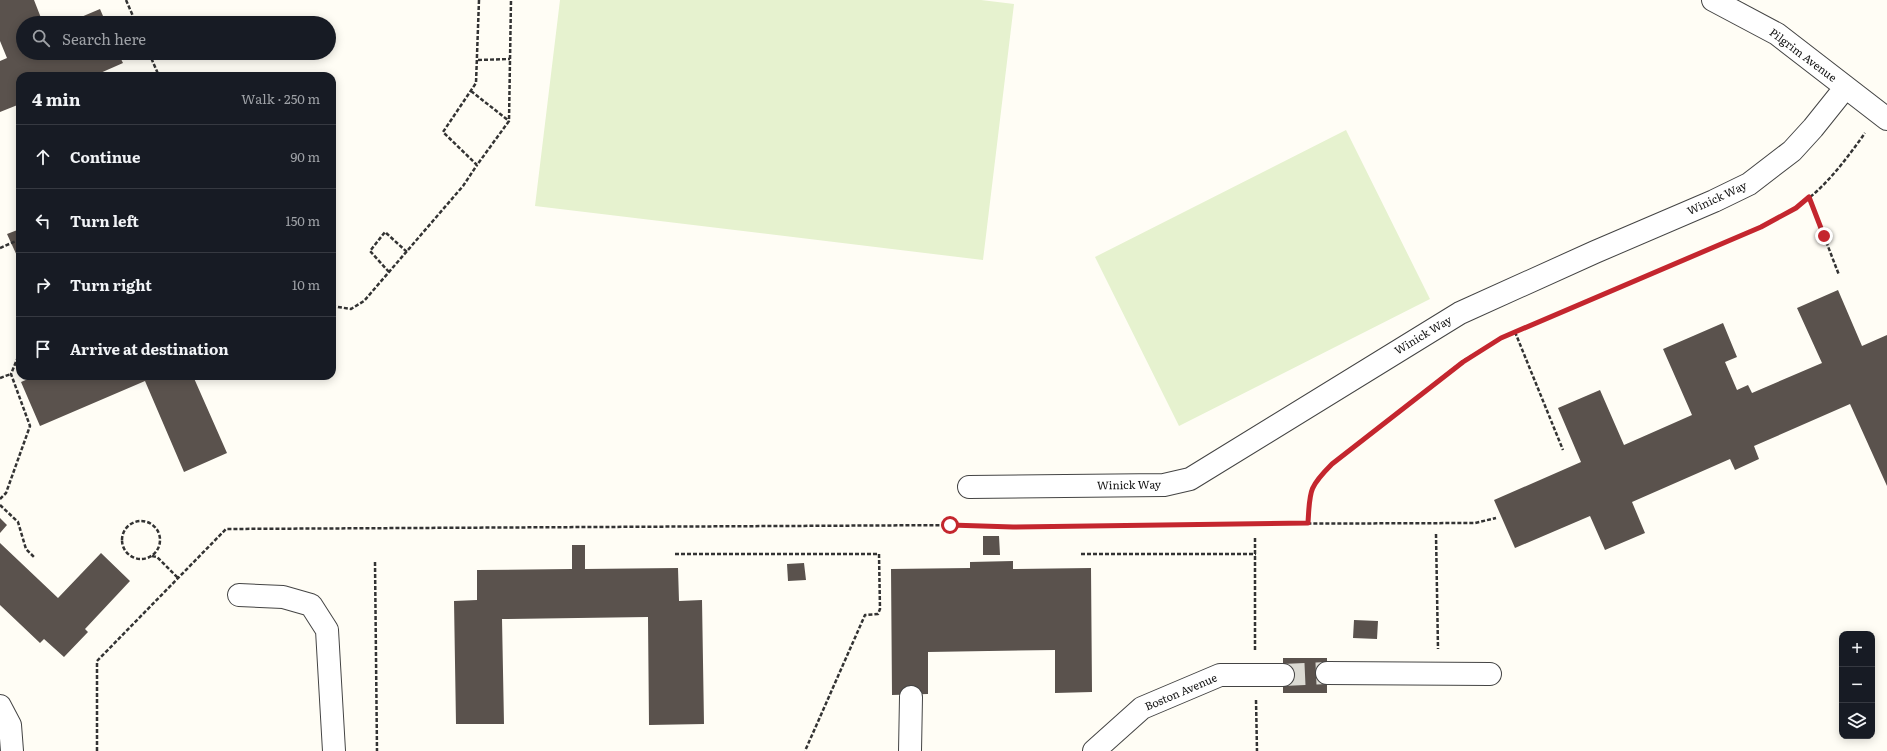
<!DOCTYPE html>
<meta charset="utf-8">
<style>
body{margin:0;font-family:Literata,serif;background:#20242c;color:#f1f3f6}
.controls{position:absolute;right:12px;bottom:12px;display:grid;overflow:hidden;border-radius:8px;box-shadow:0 2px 10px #0003}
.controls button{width:36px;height:36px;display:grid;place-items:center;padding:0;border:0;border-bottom:1px solid #363941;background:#171b24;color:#f1f3f6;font:20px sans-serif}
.stop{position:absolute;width:12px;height:12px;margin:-9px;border:3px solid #c4262e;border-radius:50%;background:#fff}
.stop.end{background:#c4262e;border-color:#fff;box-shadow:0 1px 4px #0008}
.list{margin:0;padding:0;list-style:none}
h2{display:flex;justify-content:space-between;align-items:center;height:52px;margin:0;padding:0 16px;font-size:17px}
h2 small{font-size:13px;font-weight:400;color:#9ea1a6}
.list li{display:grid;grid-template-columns:26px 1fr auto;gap:12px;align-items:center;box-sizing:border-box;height:64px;padding:0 16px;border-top:1px solid #363941}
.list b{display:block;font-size:15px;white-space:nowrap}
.list em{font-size:13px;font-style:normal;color:#9ea1a6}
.icon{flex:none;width:22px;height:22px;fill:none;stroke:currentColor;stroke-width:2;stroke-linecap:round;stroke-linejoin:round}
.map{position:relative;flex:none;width:1887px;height:751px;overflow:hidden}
.search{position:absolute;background:#171b24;box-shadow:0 2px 10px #0003;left:16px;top:16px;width:320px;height:44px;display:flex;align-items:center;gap:10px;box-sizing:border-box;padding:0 14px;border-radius:22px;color:#9ea1a6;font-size:15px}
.panel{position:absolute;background:#171b24;box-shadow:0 2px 10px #0003;left:16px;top:72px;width:320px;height:308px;border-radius:12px}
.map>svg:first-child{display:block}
.pitch{fill:#e6f2cf}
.building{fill:#5a524d}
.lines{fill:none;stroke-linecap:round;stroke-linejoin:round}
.minor-tunnel{stroke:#dbdad3;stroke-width:22;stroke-dasharray:22 11;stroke-linecap:butt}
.minor-casing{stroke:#444;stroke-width:24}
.path{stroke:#333;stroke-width:2.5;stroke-dasharray:4 2;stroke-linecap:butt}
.minor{stroke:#fff;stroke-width:22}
.route{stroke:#c4262e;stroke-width:5}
.labels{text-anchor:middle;stroke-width:4;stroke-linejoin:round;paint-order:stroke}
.street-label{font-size:11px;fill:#111;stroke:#fff}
</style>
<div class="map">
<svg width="1887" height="751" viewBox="0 0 1887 751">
<rect width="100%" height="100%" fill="#fffdf5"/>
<path class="pitch" d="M560 0H981L1014 4 983 260 535 206Z
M1346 130 1430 299 1179 426 1095 257Z"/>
<path class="building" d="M0 0H34L43 23H23V53H118L123 63 98 74V76H20V104L0 112V61L7 58 0 41Z
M100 9 106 23H67Z
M20 229V257L18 258 7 234Z
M1838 290 1862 346 1887 335V486L1850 404 1754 446 1759 459 1735 470 1730 459 1632 502 1645 533 1605 550 1590 516 1515 548 1494 500 1581 462 1558 408 1600 390 1624 445 1692 415 1663 349 1723 323 1737 357 1725 362 1737 390 1748 385 1752 393 1822 363 1797 308Z
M35 376H193L227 453 184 472 145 381 40 426 21 382Z
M0 518 7 525 0 533Z
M983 536H999L1000 555H983Z
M0 543 58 598 101 553 130 581 85 629 88 632 64 657 44 639 40 643 0 605Z
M572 545H585V569L678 568 679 601 702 600 704 724 649 725 648 617 502 619 504 724H456L454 601 477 600V570L572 569Z
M1013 561V569L1091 568 1092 692 1055 693V650L928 652V694L892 695 891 569 970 568V562Z
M804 563 806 580 788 581 787 564Z
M1354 620 1378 621 1377 639 1353 638Z
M1283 658H1327V693H1283Z"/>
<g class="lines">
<path class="minor-tunnel" d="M1283 675 1327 673"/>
<defs>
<path id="minor" d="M1713 0 1777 34 1887 119
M969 487 1164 485 1190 479 1460 313 1595 252 1714 201 1749 184 1792 151 1813 128 1845 88
M239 595 283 597 311 605 327 630 334 751
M1327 673 1490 674
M0 706 10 725 12 751
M910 751 911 697
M1094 751 1142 708 1220 675H1283"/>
</defs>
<use href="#minor" class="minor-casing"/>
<path class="path" d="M126 0 136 23
M479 0 476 83 443 132 477 165 509 121 511 0
M149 53 159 76
M478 60 510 59
M471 91 509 121
M1809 197 1839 275
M0 248 16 241
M389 272 370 251 385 232 407 252
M332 306 351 309 364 301 463 186 477 165
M1515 332 1563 450
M0 378 11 374
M0 499 6 493 30 426 11 374 20 352
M0 505 18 522 26 549 34 557
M122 540a19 19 0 1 1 38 0a19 19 0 1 1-38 0Z
M1308 523C1310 491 1308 488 1332 464L1463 361 1501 338 1761 227C1772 221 1785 215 1796 208 1825 188 1845 161 1865 133
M1436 534 1438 649
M675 554H879L880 609 878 614 865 615 805 751
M1081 554H1256
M152 556 157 557 178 578
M375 562 377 751
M1255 650V538
M1256 700 1257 751
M97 751V661L226 529 966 525 1013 527 1205 524 1475 523 1496 518"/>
<use href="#minor" class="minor"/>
</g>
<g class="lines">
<path class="route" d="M950 525 1013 527 1308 523C1310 491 1308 488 1332 464L1463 362 1501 338 1761 227 1796 208 1809 197 1824 236"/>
</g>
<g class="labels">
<g class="street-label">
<text transform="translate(1803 55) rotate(37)" y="4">Pilgrim Avenue</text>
<text transform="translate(1717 198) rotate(-25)" y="4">Winick Way</text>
<text transform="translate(1423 335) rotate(-31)" y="4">Winick Way</text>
<text transform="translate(1129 485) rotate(-1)" y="4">Winick Way</text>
<text transform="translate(1181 692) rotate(-23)" y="4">Boston Avenue</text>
</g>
</g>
</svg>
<div class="controls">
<button>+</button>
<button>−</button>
<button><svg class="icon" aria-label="layers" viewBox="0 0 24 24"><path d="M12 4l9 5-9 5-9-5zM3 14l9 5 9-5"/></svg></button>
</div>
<div class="stop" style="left:950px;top:525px"></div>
<div class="stop end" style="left:1824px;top:236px"></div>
<div class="search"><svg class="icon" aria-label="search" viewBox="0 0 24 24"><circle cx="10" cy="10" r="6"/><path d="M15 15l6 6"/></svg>Search here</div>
<section class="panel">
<h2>4 min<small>Walk · 250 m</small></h2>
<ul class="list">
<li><svg class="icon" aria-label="ahead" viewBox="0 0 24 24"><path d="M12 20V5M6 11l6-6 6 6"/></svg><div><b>Continue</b></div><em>90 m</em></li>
<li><svg class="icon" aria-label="left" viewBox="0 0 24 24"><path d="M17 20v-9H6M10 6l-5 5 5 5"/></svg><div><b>Turn left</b></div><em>150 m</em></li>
<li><svg class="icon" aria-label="right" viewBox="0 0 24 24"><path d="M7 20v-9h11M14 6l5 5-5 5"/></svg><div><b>Turn right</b></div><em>10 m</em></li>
<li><svg class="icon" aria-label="arrive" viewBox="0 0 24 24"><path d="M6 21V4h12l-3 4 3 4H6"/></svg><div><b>Arrive at destination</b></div></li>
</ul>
</section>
</div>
